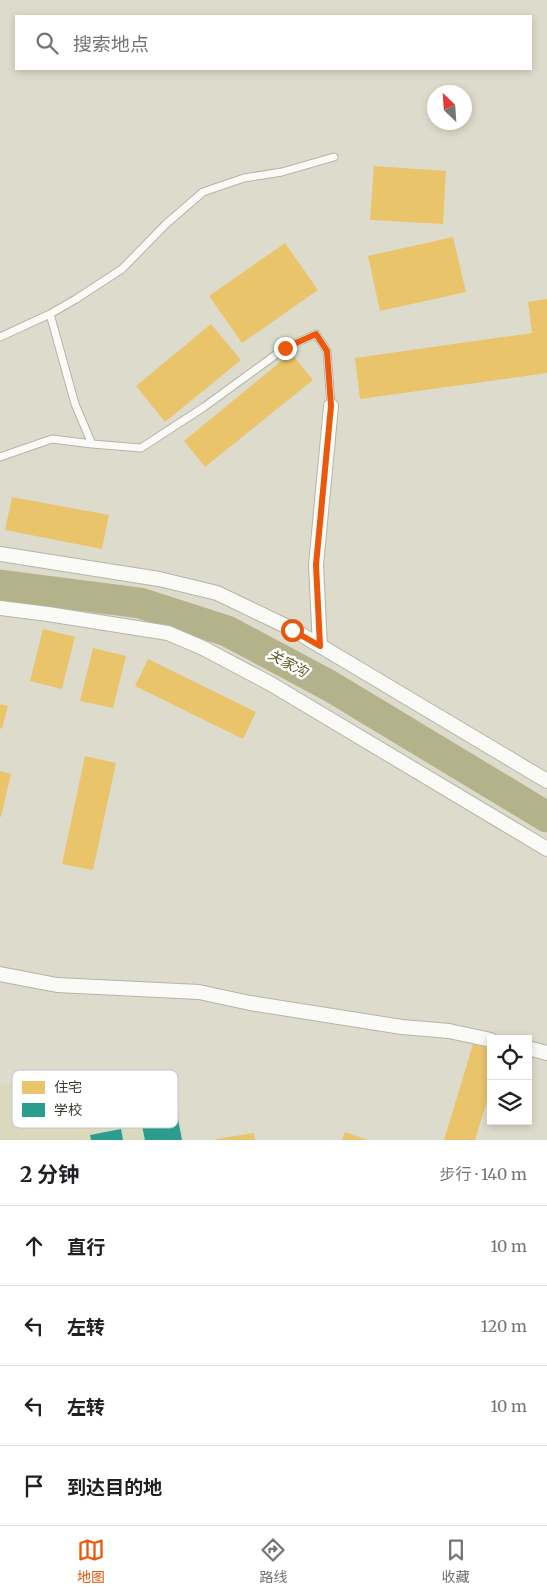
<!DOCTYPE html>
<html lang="zh">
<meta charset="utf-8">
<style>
body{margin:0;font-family:Merriweather,"Noto Sans SC",serif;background:#f6f6f6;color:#202124}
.controls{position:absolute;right:15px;bottom:15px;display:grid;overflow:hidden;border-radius:0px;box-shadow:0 2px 8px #0003}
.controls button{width:45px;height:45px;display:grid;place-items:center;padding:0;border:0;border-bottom:1px solid #e0e0e0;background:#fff;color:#202124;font:25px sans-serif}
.compass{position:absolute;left:427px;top:85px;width:45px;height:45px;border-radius:50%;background:#fff;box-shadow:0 2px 8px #0003;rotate:335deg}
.stop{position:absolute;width:15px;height:15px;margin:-11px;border:4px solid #ea580c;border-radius:50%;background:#fff}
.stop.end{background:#ea580c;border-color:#fff;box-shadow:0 1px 5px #0008}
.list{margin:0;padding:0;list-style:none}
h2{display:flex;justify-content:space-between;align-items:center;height:65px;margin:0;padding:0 20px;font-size:21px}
h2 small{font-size:16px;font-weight:400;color:#757577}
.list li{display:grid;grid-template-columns:32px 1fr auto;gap:15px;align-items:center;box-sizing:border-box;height:80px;padding:0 20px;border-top:1px solid #e0e0e0}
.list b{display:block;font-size:19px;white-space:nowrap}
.list em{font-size:16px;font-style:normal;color:#757577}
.icon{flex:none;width:28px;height:28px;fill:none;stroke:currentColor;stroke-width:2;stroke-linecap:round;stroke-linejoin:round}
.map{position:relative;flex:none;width:547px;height:1140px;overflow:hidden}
.search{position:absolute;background:#fff;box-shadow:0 2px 8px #0003;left:15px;right:15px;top:15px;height:55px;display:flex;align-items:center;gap:12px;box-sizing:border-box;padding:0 18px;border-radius:0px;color:#757577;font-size:19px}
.sheet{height:385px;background:#fff}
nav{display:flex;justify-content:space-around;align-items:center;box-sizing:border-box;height:70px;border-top:1px solid #e0e0e0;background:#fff;font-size:14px;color:#757577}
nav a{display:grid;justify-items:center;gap:2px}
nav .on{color:#ea580c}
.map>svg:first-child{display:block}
.built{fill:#dad9bd}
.homes{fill:#e9c46a}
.schools{fill:#2a9d8f}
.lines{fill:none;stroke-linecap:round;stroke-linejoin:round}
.river{stroke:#b4b28b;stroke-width:31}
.lane-casing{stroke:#b5b4a7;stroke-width:9}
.street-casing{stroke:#b5b4a7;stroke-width:16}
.lane{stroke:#fafaf7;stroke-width:7}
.street{stroke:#fafaf7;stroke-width:14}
.route{stroke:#ea580c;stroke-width:6}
.labels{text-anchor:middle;stroke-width:5;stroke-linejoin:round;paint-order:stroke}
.water-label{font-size:14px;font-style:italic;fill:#5a561d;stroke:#fff}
.key{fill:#fff;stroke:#c4c4c1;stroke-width:1}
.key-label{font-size:14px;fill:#3c3b2f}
</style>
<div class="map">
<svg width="547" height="1140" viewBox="0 0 547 1140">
<rect width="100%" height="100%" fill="#dddccc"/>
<path class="built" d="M0 1084 75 1088 78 1117 176 1098 184 1140H0Z"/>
<path class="homes" d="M374 166 446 171 443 224 370 220Z
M453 237 466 292 380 311 368 256Z
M285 243 318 290 242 343 209 296Z
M547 299V373L360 399 355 358 532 333 528 302Z
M211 324 241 360 165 422 136 386Z
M291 353 313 380 205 467 184 441Z
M12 497 109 515 102 549 5 530Z
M43 629 75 637 62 689 30 681Z
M93 648 126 656 113 708 80 701Z
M148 659 256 712 243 739 135 686Z
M0 704 8 706 2 729 0 728Z
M85 756 116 763 93 870 62 864Z
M0 771 11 774 1 817H0Z
M473 1044 491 1049V1087L475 1140H444Z
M345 1132 368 1140H342Z
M254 1133 255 1140H216V1139Z"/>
<path class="schools" d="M177 1114 182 1140H145L141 1121Z
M121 1129 123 1140H91L90 1135Z"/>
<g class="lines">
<path class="river" d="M0 585 140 603 227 631 330 686 547 817"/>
<defs>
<path id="lane" d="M50 314 75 404 92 444 141 448 204 407 285 348 316 334 327 351 331 406
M0 337 50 314 76 299 122 269 166 224 203 192 244 178 282 172 334 157
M0 457 52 439 92 444"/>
<path id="street" d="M0 554 159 579 217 593 292 629 547 781
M0 608 48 614 168 633 203 648 271 684 547 849
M320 646 316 565 331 406
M0 974 57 985 199 992 250 1003 402 1027 449 1031 491 1040
M528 1048 547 1053"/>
</defs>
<use href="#lane" class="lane-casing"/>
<use href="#street" class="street-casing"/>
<use href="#lane" class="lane"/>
<use href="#street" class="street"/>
</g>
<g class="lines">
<path class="route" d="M285 348 316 334 327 351 331 406 316 565 320 646 292 630"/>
</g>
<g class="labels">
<g class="water-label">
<text transform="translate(288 663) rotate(28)" y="5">关家沟</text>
</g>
</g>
<rect x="12" y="1070" width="166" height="58" rx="8" class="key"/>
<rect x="22" y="1081" width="23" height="13" fill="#e9c46a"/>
<rect x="22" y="1103" width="23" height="14" fill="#2a9d8f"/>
<g class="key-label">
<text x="54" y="1092">住宅</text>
<text x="54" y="1115">学校</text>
</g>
</svg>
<div class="controls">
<button><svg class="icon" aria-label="locate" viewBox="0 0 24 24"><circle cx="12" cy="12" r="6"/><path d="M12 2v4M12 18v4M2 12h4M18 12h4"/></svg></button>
<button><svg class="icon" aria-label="layers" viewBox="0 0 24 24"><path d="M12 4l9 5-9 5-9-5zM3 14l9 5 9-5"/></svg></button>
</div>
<svg class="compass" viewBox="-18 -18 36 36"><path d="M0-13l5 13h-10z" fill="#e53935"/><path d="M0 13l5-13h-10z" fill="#757577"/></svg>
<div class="stop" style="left:292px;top:630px"></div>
<div class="stop end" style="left:285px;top:348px"></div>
<div class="search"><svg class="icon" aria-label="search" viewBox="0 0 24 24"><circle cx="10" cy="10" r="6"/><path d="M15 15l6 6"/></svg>搜索地点</div>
</div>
<section class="sheet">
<h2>2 分钟<small>步行 · 140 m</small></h2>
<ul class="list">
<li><svg class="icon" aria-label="ahead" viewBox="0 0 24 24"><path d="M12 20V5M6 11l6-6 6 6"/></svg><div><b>直行</b></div><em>10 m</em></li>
<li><svg class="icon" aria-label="left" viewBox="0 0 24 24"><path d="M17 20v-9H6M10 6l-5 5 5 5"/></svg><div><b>左转</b></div><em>120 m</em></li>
<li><svg class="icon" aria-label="left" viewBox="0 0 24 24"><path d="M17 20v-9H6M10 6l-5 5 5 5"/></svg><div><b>左转</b></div><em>10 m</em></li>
<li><svg class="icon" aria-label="arrive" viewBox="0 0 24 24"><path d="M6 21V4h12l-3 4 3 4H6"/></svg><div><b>到达目的地</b></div></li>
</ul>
</section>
<nav>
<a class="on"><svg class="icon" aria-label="map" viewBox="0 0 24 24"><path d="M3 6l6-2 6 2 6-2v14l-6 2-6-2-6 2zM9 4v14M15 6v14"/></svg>地图</a>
<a><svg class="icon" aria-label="directions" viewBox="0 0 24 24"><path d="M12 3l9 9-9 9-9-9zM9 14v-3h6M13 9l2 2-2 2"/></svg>路线</a>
<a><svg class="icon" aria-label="saved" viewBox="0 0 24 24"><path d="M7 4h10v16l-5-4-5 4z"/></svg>收藏</a>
</nav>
